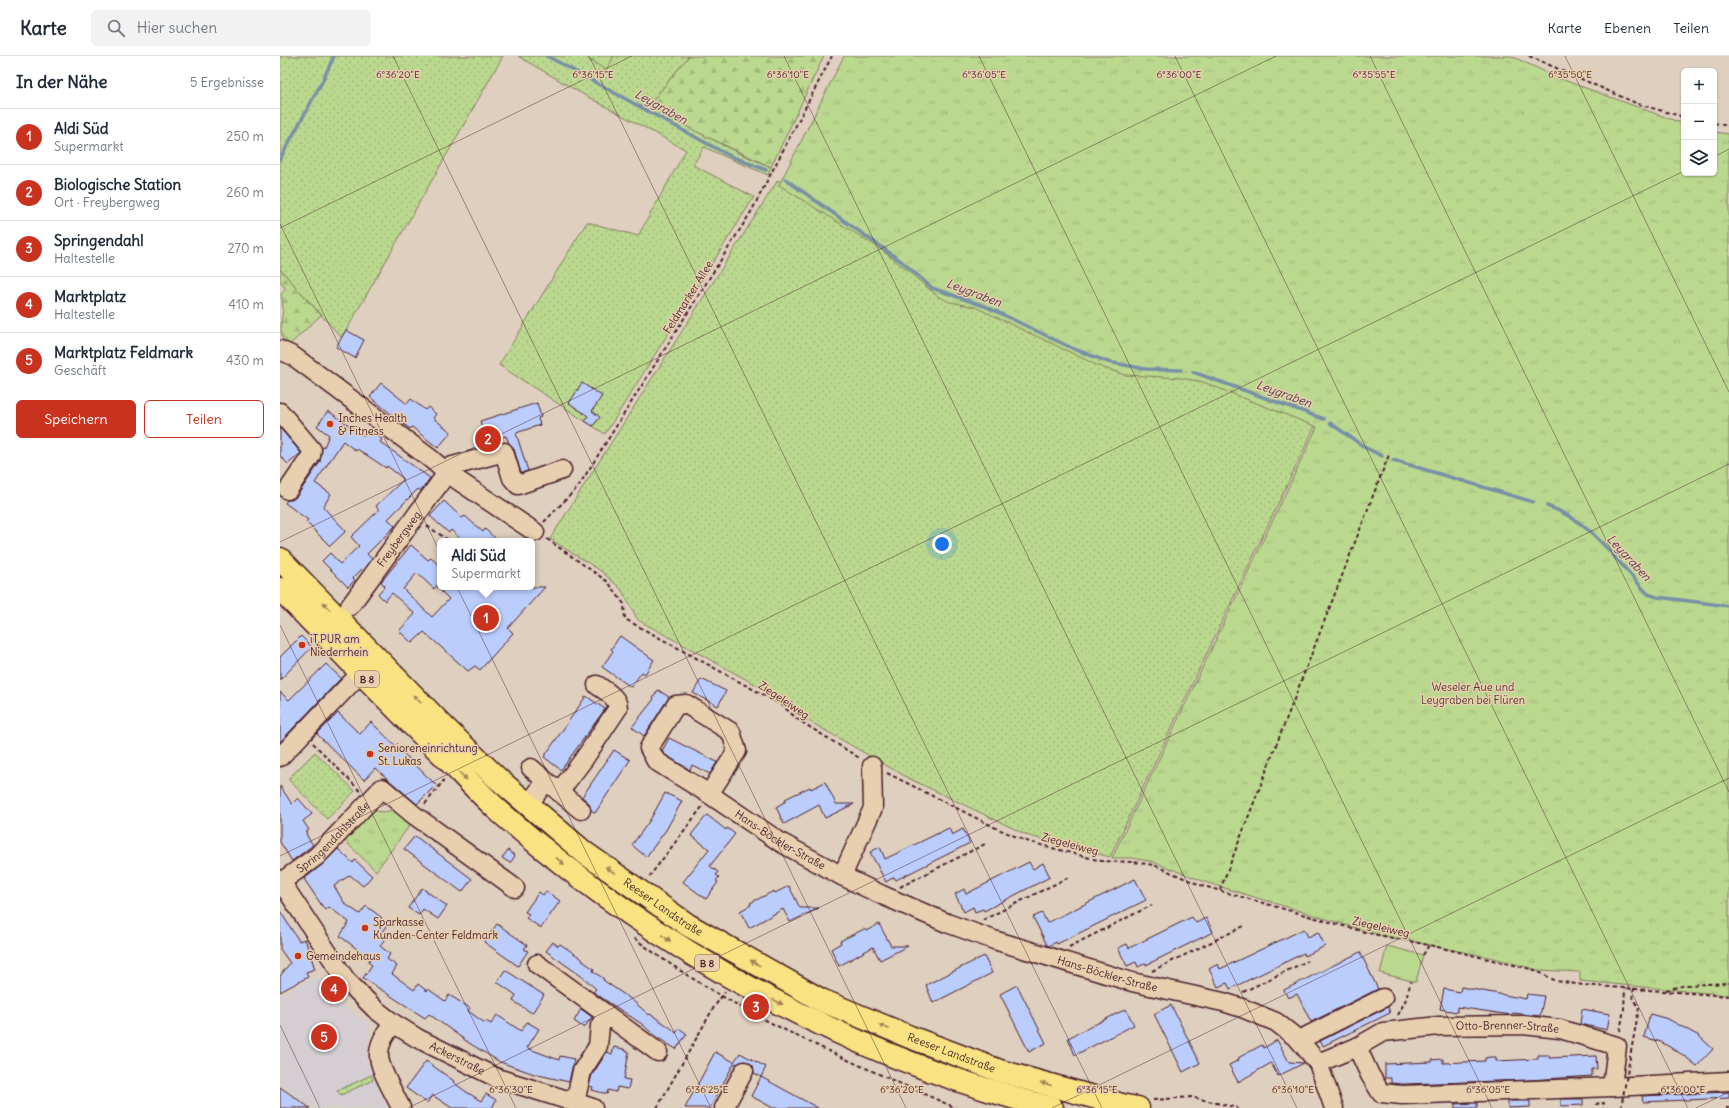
<!DOCTYPE html>
<html lang="de">
<meta charset="utf-8">
<style>
body{margin:0;font-family:Delius,sans-serif;background:#f2f2f3;color:#1f2937}
.controls{position:absolute;right:12px;top:12px;display:grid;overflow:hidden;border-radius:6px;box-shadow:0 1px 3px #0004}
.controls button{width:36px;height:36px;display:grid;place-items:center;padding:0;border:0;border-bottom:1px solid #e0e1e3;background:#fff;color:#1f2937;font:20px sans-serif}
.you{position:absolute;left:662px;top:488px;width:14px;height:14px;margin:-10px;border:3px solid #fff;border-radius:50%;background:#1a73e8;box-shadow:0 0 0 6px #1a73e833}
.badge{display:grid;place-items:center;width:26px;height:26px;border-radius:50%;background:#c8321e;color:#fff;font-size:13px;font-weight:700}
.pin{position:absolute;translate:-50% -50%;border:2px solid #fff;box-shadow:0 1px 4px #0006}
.popup{position:absolute;left:157px;top:482px;width:98px;height:52px;box-sizing:border-box;display:grid;place-content:center;border-radius:6px;background:#fff;filter:drop-shadow(0 1px 3px #0005);font-size:13px;white-space:nowrap;color:#747a83}
.popup b{font-size:15px;color:#1f2937}
.popup::after{content:'';position:absolute;left:50%;top:100%;margin-left:-8px;border:8px solid transparent;border-top-color:#fff}
.list{margin:0;padding:0;list-style:none}
h2{display:flex;justify-content:space-between;align-items:center;height:52px;margin:0;padding:0 16px;font-size:17px}
h2 small{font-size:13px;font-weight:400;color:#747a83}
.list li{display:grid;grid-template-columns:26px 1fr auto;gap:12px;align-items:center;box-sizing:border-box;height:56px;padding:0 16px;border-top:1px solid #e0e1e3}
.list b{display:block;font-size:15px;white-space:nowrap}
.list p{margin:0;font-size:13px;white-space:nowrap;color:#747a83}
.list em{font-size:13px;font-style:normal;color:#747a83}
.actions{display:flex;gap:8px;padding:12px 16px}
.actions a{flex:1;padding:9px 0;border:1px solid #c8321e;border-radius:6px;text-align:center;font-size:14px;color:#c8321e}
.actions .main{background:#c8321e;color:#fff}
.icon{flex:none;width:22px;height:22px;fill:none;stroke:currentColor;stroke-width:2;stroke-linecap:round;stroke-linejoin:round}
.map{position:relative;flex:none;width:1449px;height:1052px;overflow:hidden}
header{display:flex;align-items:center;gap:24px;box-sizing:border-box;height:56px;padding:0 20px;background:#fff;border-bottom:1px solid #e0e1e3}
header strong{font-size:19px}
nav{display:flex;gap:22px;margin-inline-start:auto;font-size:14px}
.search{width:280px;height:36px;background:#f2f2f3;display:flex;align-items:center;gap:10px;box-sizing:border-box;padding:0 14px;border-radius:6px;color:#747a83;font-size:15px}
main{display:flex}
aside{flex:1;background:#fff}
.map>svg:first-child{display:block}
.built{fill:#d4ced2}
.grass{fill:url(#grass-dots);stroke:#827c5d}
.forest{fill:url(#forest-firs);stroke:#827c5d}
.park{fill:url(#park-tufts);stroke:#827c5d}
.pitch{fill:#bbd88f;stroke:#827c5d}
.lines{fill:none;stroke-linecap:round;stroke-linejoin:round}
.stream{stroke:#7890a6;stroke-width:3.5}
.building{fill:#bbcdfd;stroke:#4a1f2b}
.minor-casing{stroke:#4a1f2b;stroke-width:21}
.major-casing{stroke:#4a1f2b;stroke-width:25}
.path{stroke:#4a1f2b;stroke-width:2;stroke-dasharray:4 3;stroke-linecap:butt}
.minor{stroke:#e7cfaf;stroke-width:18}
.major{stroke:#f8e281;stroke-width:22}
.path-bridge{stroke:#4a1f2b;stroke-width:2;stroke-dasharray:4 3;stroke-linecap:butt}
.oneway{fill:#a18056}
.ticks{fill:none;stroke:#4a1f2b;stroke-width:1;stroke-opacity:0.45}
.poi-dot{fill:#c8321e;stroke:#e7cfaf;stroke-width:1.5}
.labels{text-anchor:middle;stroke-width:3;stroke-linejoin:round;paint-order:stroke}
.shield{fill:#e7cfaf;stroke:#795453;stroke-width:1}
.shield-label{font-size:10px;font-weight:bold;fill:#4a1f2b}
.street-label{font-size:11px;fill:#4a1f2b;stroke:#e7cfaf}
.poi-label{font-size:11px;fill:#4a1f2b;stroke:#e7cfaf;text-anchor:start}
.park-label{font-size:11px;fill:#5b3b3a;stroke:#e7cfaf}
.water-label{font-size:12px;font-style:italic;fill:#553b4a;stroke:#e7cfaf}
.ticks-label{font-size:10px;text-anchor:middle;fill:#4a1f2b;stroke:#e7cfaf;stroke-width:3;stroke-linejoin:round;paint-order:stroke}
</style>
<header>
<strong>Karte</strong>
<div class="search"><svg class="icon" aria-label="search" viewBox="0 0 24 24"><circle cx="10" cy="10" r="6"/><path d="M15 15l6 6"/></svg>Hier suchen</div>
<nav><a>Karte</a><a>Ebenen</a><a>Teilen</a></nav>
</header>
<main>
<aside>
<h2>In der Nähe<small>5 Ergebnisse</small></h2>
<ul class="list">
<li><span class="badge">1</span><div><b>Aldi Süd</b><p>Supermarkt</p></div><em>250 m</em></li>
<li><span class="badge">2</span><div><b>Biologische Station</b><p>Ort · Freybergweg</p></div><em>260 m</em></li>
<li><span class="badge">3</span><div><b>Springendahl</b><p>Haltestelle</p></div><em>270 m</em></li>
<li><span class="badge">4</span><div><b>Marktplatz</b><p>Haltestelle</p></div><em>410 m</em></li>
<li><span class="badge">5</span><div><b>Marktplatz Feldmark</b><p>Geschäft</p></div><em>430 m</em></li>
</ul>
<div class="actions"><a class="main">Speichern</a><a>Teilen</a></div>
</aside>
<div class="map">
<svg width="1449" height="1052" viewBox="0 0 1449 1052">
<defs>
<pattern id="grass-dots" width="8" height="8" patternUnits="userSpaceOnUse"><rect width="8" height="8" fill="#bbd88f"/><path d="M2 2h.1M6 6h.1" fill="none" stroke="#a2b97c" stroke-width="1.8" stroke-linecap="round"/></pattern>
<pattern id="forest-firs" width="22" height="20" patternUnits="userSpaceOnUse"><rect width="22" height="20" fill="#bbd88f"/><path d="M5 1l3.5 6h-7zM16 11l3.5 6h-7z" fill="#a2b97c"/></pattern>
<pattern id="park-tufts" width="24" height="20" patternUnits="userSpaceOnUse"><rect width="24" height="20" fill="#bbd88f"/><path d="M3 7l-1-3M5 7V3M7 7l1-3M15 17l-1-3M17 17v-4M19 17l1-3" fill="none" stroke="#a2b97c"/></pattern>
</defs>
<rect width="100%" height="100%" fill="#decfbf"/>
<filter id="ink" filterUnits="userSpaceOnUse"><feTurbulence type="fractalNoise" baseFrequency=".025" numOctaves="2"/><feDisplacementMap in="SourceGraphic" scale="8" xChannelSelector="R" yChannelSelector="G"/><feConvolveMatrix kernelMatrix="1 2 1 2 8 2 1 2 1" color-interpolation-filters="sRGB"/></filter>
<g filter="url(#ink)">
<path class="built" d="M36 919 54 942 90 968 87 1005 107 1052H33L0 1028V940Z"/>
<path class="grass" d="M0 0H223L63 280 61 281 0 213Z
M238 0H409L369 49 452 94 491 111 488 119 448 102 424 91 413 109 474 141 325 378 219 309 307 166 358 180 406 94 297 35Z
M498 124C551 157 603 191 649 233L912 320 1036 368 830 801 749 780 628 722 515 657 509 647 358 564 341 533 321 515 270 483Z
M35 696 75 735 47 763 8 723Z
M91 1019 93 1024 61 1039 57 1035Z"/>
<path class="forest" d="M310 0H334L326 14 308 3Z
M409 0H544L491 111 413 74 369 49Z
M0 213 41 259 6 292C0 277 0 270 3 254 3 249 2 243 1 238L6 233 0 226Z"/>
<path class="park" d="M564 0H1231L1281 23 1404 68V117H1434V76L1449 78V939L1300 925V916L1257 914 1214 902 1099 879 928 827 873 806 853 802H832L1037 371 923 326 902 322 845 319 821 311 695 251 670 246 659 241 605 196 499 129Z
M115 750 133 765 96 815 65 785 94 754C103 757 109 757 115 750Z"/>
<path class="pitch" d="M1107 890 1143 899 1136 926 1100 917Z"/>
<g class="lines">
<path class="stream" d="M267 0 450 100 486 114
M0 103 42 26 54 0
M505 123 621 205 652 232 707 251 794 293 828 306 866 313 901 314
M913 316 1044 363
M1050 367 1086 392 1102 400
M1113 404 1253 446
M1267 450C1312 465 1336 505 1368 538L1377 541 1449 550"/>
</g>
<path class="building" d="M66 274 84 284 75 302 56 291Z
M101 327 127 348 131 343 145 354 148 351 156 358 153 362 171 376 158 392 132 371 130 373 90 341Z
M302 327 322 340 312 355 320 361 313 370 305 365 308 360 289 347Z
M257 347 261 361 258 362 260 369 236 377 248 415 241 417 234 393 229 387 226 380 206 386 200 365Z
M48 355 85 380 88 377 92 380 94 377 102 383 100 386 150 422 141 435 138 433 108 463 115 470 87 498 92 503 73 522 75 524 68 531 42 505 50 497 60 508 79 490 71 481 99 454 96 450 124 423 107 410 106 412 88 400 77 393 76 395 63 385 35 427 51 438 43 451 66 475 50 490 26 466 28 464 5 447 7 444H12L17 440 40 406 42 392 44 391 49 379 37 370Z
M0 372 21 397 8 408 0 400Z
M164 445 182 462 185 460 203 476 205 473 218 485H183L171 474 169 477 150 460Z
M131 489 148 504 151 502 160 510V525L154 533 137 517 123 533 152 561 169 543 157 531H265L228 572 233 577 200 614 195 610 188 615 144 576 132 587 119 575 135 558 112 537 105 545 98 538 105 530 101 526Z
M21 580 32 591 0 624V601Z
M340 580 374 604 365 618 362 616 351 631 322 611 333 595 331 593Z
M46 608 61 622 0 686V636L9 644Z
M421 623 446 635 438 650 413 637Z
M378 634 389 641 364 680 352 671 374 643 373 642Z
M306 640 325 653 281 714 264 701Z
M58 657 80 678 91 666 156 729 137 748 95 712 84 724 37 678Z
M389 682 437 706 430 718 412 709 410 714 384 698 382 695Z
M334 694 350 704 315 757 311 754 308 746 302 741Z
M545 726 556 748H574L545 762 539 749 504 768 496 751 506 745 505 743 530 731 531 733Z
M0 730 12 748 18 742 32 758 23 765 29 774 26 776 27 780 33 789 12 805 0 786Z
M385 737 402 745 386 774 366 801 352 789 370 764Z
M427 759 446 774 447 772 455 778 430 810 438 816 436 819 439 821 436 825 438 826 426 843 403 826 429 793 411 779Z
M669 772 672 779 683 773 690 787 616 824 614 821 606 826 590 796 600 791 605 803Z
M135 780 192 823 182 836 124 793Z
M58 793 73 807 75 804 92 820 83 830 70 819 54 830 65 848 80 858 86 850 101 861 102 865 107 869 101 877 106 881 100 890 110 898 107 903 117 910 112 918 134 934 138 928 147 935 148 933 165 945 169 939 190 952 188 955 205 967 206 965 211 968 217 959 241 975 247 966 259 973 247 992 279 1004 280 1000 294 1003 289 1026 254 1018 220 1006 189 987 149 958 145 962 83 922 92 909 88 906 90 903 60 880 69 866 49 851 45 854 24 823 43 808Z
M228 794 235 800 230 807 222 802Z
M749 806 753 813 763 807 770 821 704 855 703 853 695 856 693 851 684 856 675 838 684 833 686 838Z
M855 823 866 844 777 888 776 886 769 890 767 889 753 861 762 857 767 867Z
M509 830 520 852H539L510 866 503 853 469 872 460 855 471 849 470 847 494 835 495 837Z
M142 832 167 850 158 863 143 853 139 859 128 852Z
M266 835 280 845 261 872 246 862 249 858 245 856 259 836 263 839Z
M0 855 19 885 25 883 35 913 26 916 28 921 0 936V920L10 907 0 893Z
M912 861 916 867 926 862 933 876 866 909V907L858 911 856 906 847 910 838 892 847 888 849 892Z
M217 868 247 889 244 893 248 895 238 910 204 886Z
M599 868 611 890H628L600 904 593 891 559 910 551 893 561 887 560 885 584 873 586 875Z
M1024 873 1028 881 1038 876 1045 890 1025 900 1024 897 950 933 947 927 938 931 929 913 938 908 940 913Z
M273 886 278 890 280 888 301 902 304 906 314 913 313 915 324 923 323 924 352 944 369 959 370 958 391 972 396 977 399 972 407 978 396 993 375 980 362 968 313 936 316 933 304 922 266 895Z
M1080 896 1098 933 1031 966 1017 938 1008 942 1004 934Z
M704 900 712 917 653 947 646 929Z
M225 914 264 939 252 957 233 945 236 939 217 926Z
M737 929 766 987 749 996 720 938Z
M1181 931 1246 943 1247 938 1264 940 1260 960 1233 957 1231 959 1177 951V956L1160 953 1164 933 1180 936Z
M891 949 920 1007 903 1016 874 958Z
M1108 951 1110 957 1043 990 1040 985Z
M301 953 312 961 304 972 294 965Z
M846 953 854 969 795 999 788 982Z
M1302 953 1330 958 1327 974 1300 968Z
M1370 958 1388 963 1419 980 1433 993 1417 1010 1403 999 1381 986 1364 981Z
M997 984 1009 1006 1024 1007 998 1020 991 1007 958 1026 949 1009 959 1004 958 1002 982 989 984 992Z
M334 991 344 993V994L349 996 344 1023 350 1024 348 1033 337 1031 336 1036 328 1034 327 1038 312 1034 313 1031 309 1030 312 1019 327 996 332 998Z
M435 996 454 1006 460 997 486 1011 481 1021 538 1052H493L471 1040 481 1021 474 1017 473 1009 464 1005 457 1008 454 1007 430 1052H405Z
M1258 999H1269V1002L1316 1000 1317 1013H1312V1020L1249 1024 1122 1028 1111 1027V1022H1105V1008L1152 1006V1004L1163 1003V1007L1205 1005V1002L1210 1001H1216V1005L1258 1003Z
M146 1005 174 1025 173 1026 185 1035 201 1045 206 1038 216 1044 212 1052H172L152 1039 147 1047 126 1032Z
M0 1031 30 1052H0Z
M1449 1036V1042L1363 1046 1362 1040Z
M1281 1043H1303V1049L1281 1050Z
M1228 1045H1250V1051L1228 1052Z
M1197 1047V1052H1175V1048Z"/>
<g class="lines">
<defs>
<g id="minor">
<path d="M0 294 13 300 32 314 151 403 167 417 255 476"/>
<path d="M0 356 32 394 31 400 8 434"/>
<path d="M162 413 224 396 232 422 238 429 282 414"/>
<path id="s1" d="M70 550 167 417"/>
<path d="M0 701 73 625"/>
<path d="M270 728 301 754"/>
<path d="M279 736 304 703 338 652C338 641 325 635 317 629"/>
<path id="s2" d="M429 738 457 695 451 676 406 648 396 649 369 692 376 705 429 738 500 786 562 820 602 839 667 867 714 884 852 926 943 946 962 952 996 966 1019 984 1038 1007 1054 1052"/>
<path d="M248 749 266 725 251 712"/>
<path d="M562 820 593 752 592 710"/>
<path id="s3" d="M0 824 66 924 95 953 113 967 137 982 217 1022 313 1052"/>
<path id="s4" d="M1 826 37 800 102 732 134 759 235 832"/>
<path d="M257 908 378 996"/>
<path d="M113 967C107 976 99 986 99 998 98 1012 115 1038 121 1052"/>
<path d="M1019 984 1103 942"/>
<path d="M1077 991 1090 1019 1101 1037 1122 1039 1332 1031 1449 1025"/>
<path id="s5" d="M1038 1007 1077 991 1103 976 1159 970 1243 969 1280 973 1337 990 1332 1031"/>
<path d="M295 1047 302 1015 318 990 320 970 326 960"/>
<path d="M444 1052 464 1015"/>
</g>
<g id="major">
<path id="s6" d="M0 503 164 671 217 722 305 797 408 869 541 944 630 981 720 1015 846 1050 858 1052"/>
<path d="M0 533C54 588 107 645 163 699 182 718 200 738 220 756 376 894 570 1001 772 1052"/>
</g>
</defs>
<use href="#minor" class="minor-casing"/>
<use href="#major" class="major-casing"/>
<path class="path" d="M1249 0 1358 48 1404 61
M1434 67 1449 70
M264 466 298 431 471 156 552 0
M147 470 170 485
M267 483 328 526 344 548 345 563 478 636 502 649 517 663 581 703
M33 687 80 735
M607 717 716 772 746 785 821 805 853 806 874 809 920 829 1088 877 1149 889 1255 914 1276 925 1303 929 1449 940
M145 748 164 724
M369 821 422 751
M620 831 705 788
M940 834 1110 396
M703 864 789 821
M354 882C451 956 565 1003 676 1052
M789 891 872 849
M1143 899 1149 889
M872 915 964 870
M1354 932 1353 941 1359 952 1354 979
M1386 934 1406 929 1449 927
M963 936 1027 905
M1118 959 1126 943 1131 925
M1340 975 1344 953 1345 932
M873 1044 911 1041 958 1052
M1319 1047 1317 1048 1324 1047 1323 1052
M377 1052 434 951 445 936
M1446 1052H1449"/>
<use href="#minor" class="minor"/>
<use href="#major" class="major"/>
<path class="path-bridge" d="M1341 1052 1354 979"/>
</g>
<defs><path id="oneway-solid" d="M-6-.8H1V-3.2L6.5 0L1 3.2V.8H-6Z"/></defs>
<g class="oneway">
<use href="#oneway-solid" transform="translate(46 550) rotate(-135)"/>
<use href="#oneway-solid" transform="translate(137 643) rotate(-135)"/>
<use href="#oneway-solid" transform="translate(183 720) rotate(45)"/>
<use href="#oneway-solid" transform="translate(280 805) rotate(39)"/>
<use href="#oneway-solid" transform="translate(330 814) rotate(-144)"/>
<use href="#oneway-solid" transform="translate(386 882) rotate(34)"/>
<use href="#oneway-solid" transform="translate(475 907) rotate(-151)"/>
<use href="#oneway-solid" transform="translate(498 946) rotate(27)"/>
<use href="#oneway-solid" transform="translate(604 971) rotate(-157)"/>
<use href="#oneway-solid" transform="translate(766 1028) rotate(-165)"/>
</g>
</g>
<path class="ticks" d="M113 0 626 1052M309 0 822 1052M504 0 1017 1052M699 0 1212 1052M895 0 1408 1052M1090 0 1449 736M1285 0 1449 336M1434 101 1449 93M0 168 431 1052M0 172 352 0M0 486 996 0M0 569 236 1052M0 800 1404 115M0 969 40 1052M128 1052 1449 408M772 1052 1449 722M1416 1052 1449 1036"/>
<g class="poi-dot">
<circle cx="50" cy="368" r="4"/>
<circle cx="22" cy="589" r="4"/>
<circle cx="90" cy="698" r="4"/>
<circle cx="85" cy="872" r="4"/>
<circle cx="18" cy="900" r="4"/>
</g>
<g class="labels">
<g class="shield">
<rect x="75" y="615" width="24" height="16" rx="3"/>
<rect x="415" y="899" width="24" height="16" rx="3"/>
</g>
<g class="shield-label">
<text x="87" y="627">B 8</text>
<text x="427" y="911">B 8</text>
</g>
<g class="street-label">
<text transform="translate(408 241) rotate(-58)" y="4">Feldmarker Allee</text>
<text dy="4" stroke="none"><textPath href="#s1" startOffset="83">Freybergweg</textPath></text>
<text transform="translate(504 644) rotate(34)" y="4">Ziegeleiweg</text>
<text dy="4" stroke="none"><textPath href="#s4" startOffset="69">Springendahlstraße</textPath></text>
<text dy="4" stroke="none"><textPath href="#s2" startOffset="347">Hans-Böckler-Straße</textPath></text>
<text transform="translate(790 788) rotate(15)" y="4">Ziegeleiweg</text>
<text dy="4" stroke="none"><textPath href="#s6" startOffset="519">Reeser Landstraße</textPath></text>
<text transform="translate(1101 871) rotate(13)" y="4">Ziegeleiweg</text>
<text dy="4" stroke="none"><textPath href="#s2" startOffset="702">Hans-Böckler-Straße</textPath></text>
<text dy="4" stroke="none"><textPath href="#s5" startOffset="197">Otto-Brenner-Straße</textPath></text>
<text dy="4" stroke="none"><textPath href="#s6" startOffset="843">Reeser Landstraße</textPath></text>
<text dy="4" stroke="none"><textPath href="#s3" startOffset="257">Ackerstraße</textPath></text>
</g>
<g class="poi-label">
<text x="58" y="366">Inches Health<tspan x="58" dy="13">&amp; Fitness</tspan></text>
<text x="30" y="587">iT.PUR am<tspan x="30" dy="13">Niederrhein</tspan></text>
<text x="98" y="696">Senioreneinrichtung<tspan x="98" dy="13">St. Lukas</tspan></text>
<text x="93" y="870">Sparkasse<tspan x="93" dy="13">Kunden-Center Feldmark</tspan></text>
<text x="26" y="904">Gemeindehaus</text>
</g>
<g class="park-label">
<text x="1193" y="635">Weseler Aue und<tspan x="1193" dy="13">Leygraben bei Flüren</tspan></text>
</g>
<g class="water-label">
<text transform="translate(381 51) rotate(29)" y="4">Leygraben</text>
<text transform="translate(694 237) rotate(21)" y="4">Leygraben</text>
<text transform="translate(1004 338) rotate(20)" y="4">Leygraben</text>
<text transform="translate(1349 502) rotate(47)" y="4">Leygraben</text>
</g>
</g>
<g class="ticks-label">
<text x="118" y="22">6°36'20"E</text>
<text x="313" y="22">6°36'15"E</text>
<text x="508" y="22">6°36'10"E</text>
<text x="704" y="22">6°36'05"E</text>
<text x="899" y="22">6°36'00"E</text>
<text x="1290" y="22">6°35'50"E</text>
<text x="1094" y="22">6°35'55"E</text>
<text x="231" y="1037">6°36'30"E</text>
<text x="427" y="1037">6°36'25"E</text>
<text x="622" y="1037">6°36'20"E</text>
<text x="817" y="1037">6°36'15"E</text>
<text x="1013" y="1037">6°36'10"E</text>
<text x="1208" y="1037">6°36'05"E</text>
<text x="1403" y="1037">6°36'00"E</text>
</g>
</svg>
<div class="controls">
<button>+</button>
<button>−</button>
<button><svg class="icon" aria-label="layers" viewBox="0 0 24 24"><path d="M12 4l9 5-9 5-9-5zM3 14l9 5 9-5"/></svg></button>
</div>
<div class="you"></div>
<div class="pin badge" style="left:206px;top:562px">1</div>
<div class="popup"><b>Aldi Süd</b>Supermarkt</div>
<div class="pin badge" style="left:208px;top:383px">2</div>
<div class="pin badge" style="left:476px;top:951px">3</div>
<div class="pin badge" style="left:54px;top:933px">4</div>
<div class="pin badge" style="left:44px;top:981px">5</div>
</div>
</main>
